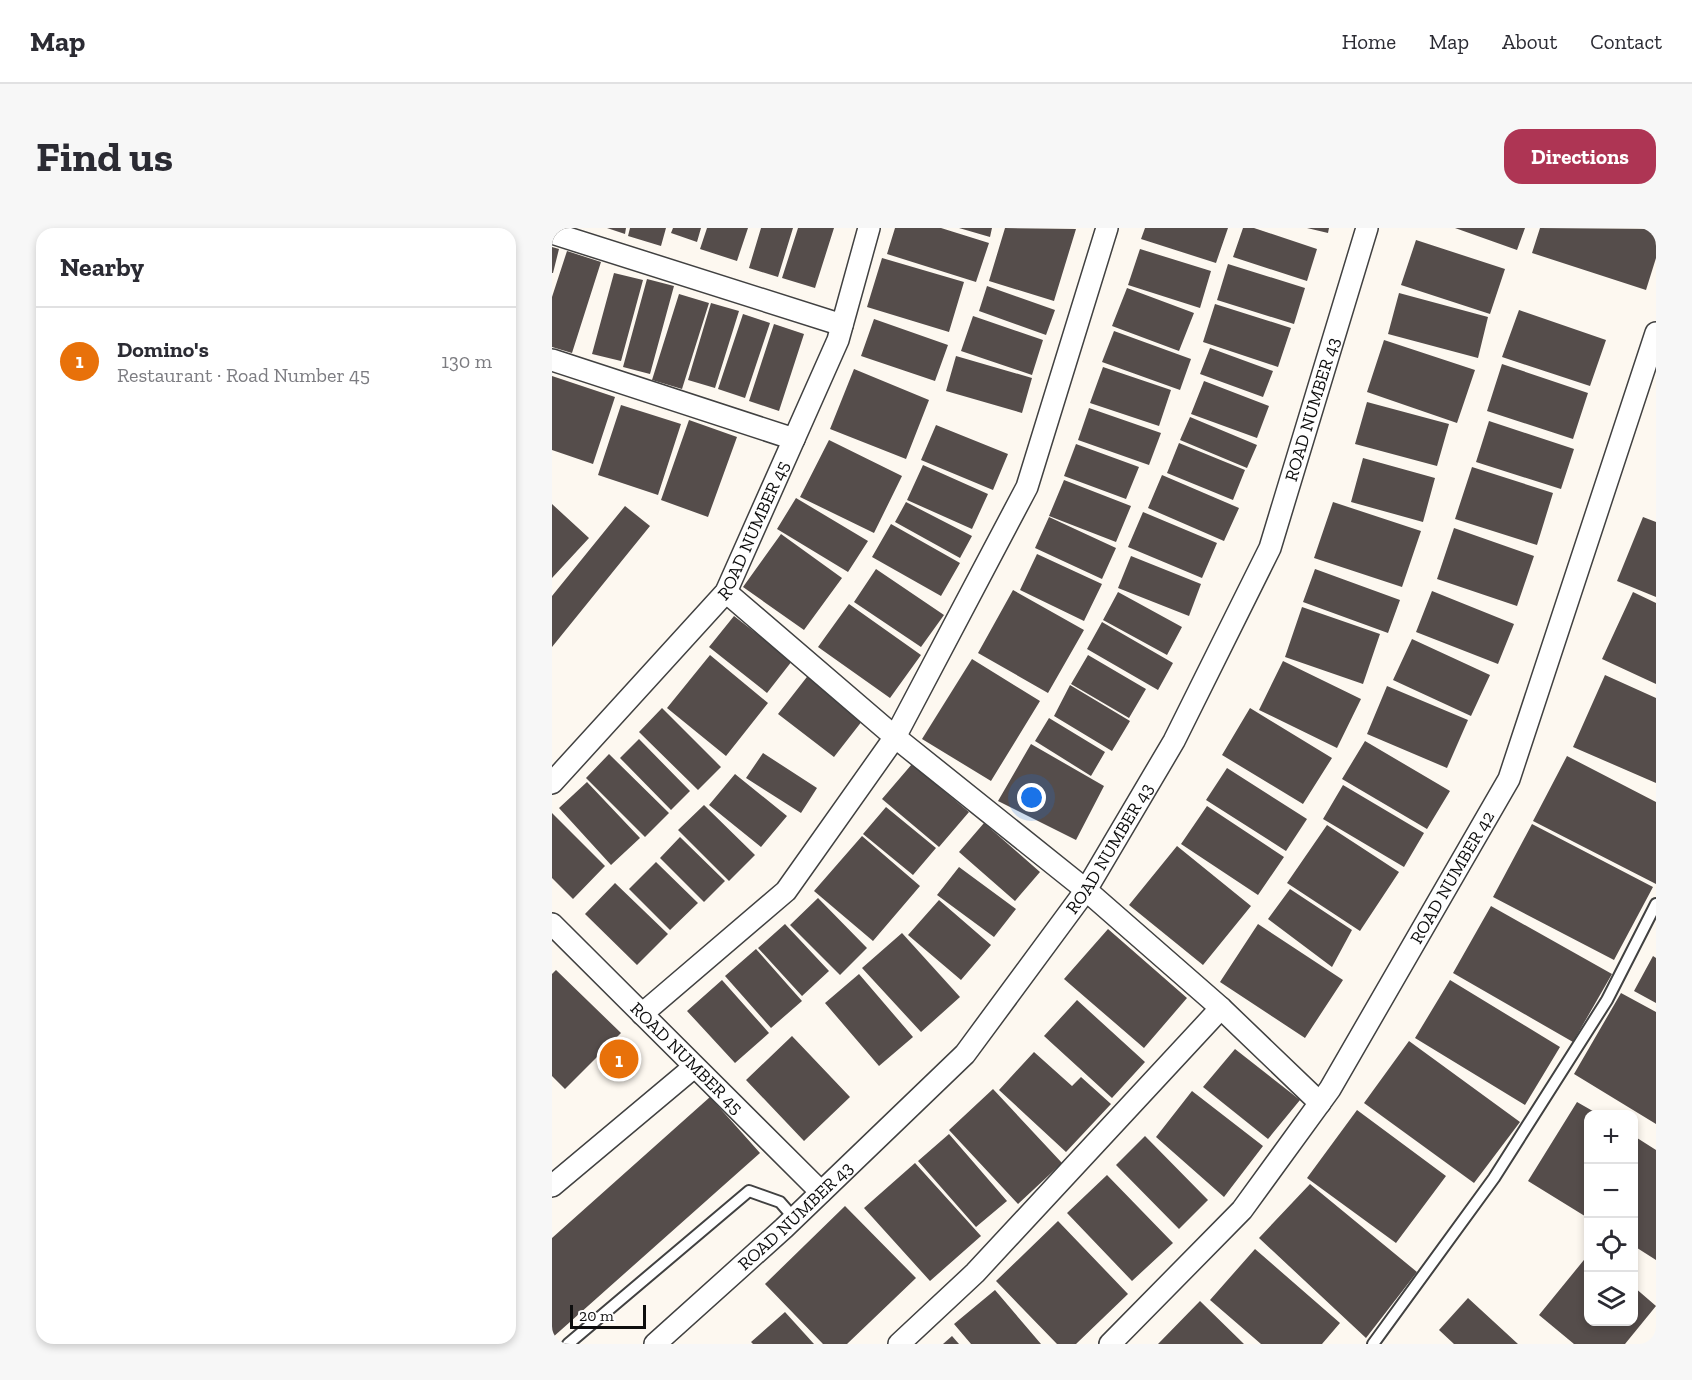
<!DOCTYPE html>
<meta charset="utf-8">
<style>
body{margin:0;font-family:"Zilla Slab",serif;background:#f7f7f7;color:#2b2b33}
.controls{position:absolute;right:18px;bottom:18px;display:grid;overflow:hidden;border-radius:12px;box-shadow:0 3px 9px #0003}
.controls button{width:54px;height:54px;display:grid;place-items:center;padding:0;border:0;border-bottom:2px solid #e1e1e2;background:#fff;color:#2b2b33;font:30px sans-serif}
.scale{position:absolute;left:18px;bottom:15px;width:76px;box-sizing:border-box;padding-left:6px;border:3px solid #0e0e0e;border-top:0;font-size:16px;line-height:21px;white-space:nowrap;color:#0e0e0e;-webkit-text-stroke:4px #fff;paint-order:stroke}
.you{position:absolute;left:480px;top:570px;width:21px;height:21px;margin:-15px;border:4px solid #fff;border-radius:50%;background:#1a73e8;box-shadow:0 0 0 9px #1a73e833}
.badge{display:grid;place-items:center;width:39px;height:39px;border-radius:50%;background:#ae3554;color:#fff;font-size:20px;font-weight:700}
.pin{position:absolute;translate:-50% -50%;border:3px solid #fff;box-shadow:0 2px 6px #0006}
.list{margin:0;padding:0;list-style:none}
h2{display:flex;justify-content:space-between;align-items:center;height:78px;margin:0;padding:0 24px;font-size:26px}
h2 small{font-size:20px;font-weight:400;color:#7c7c81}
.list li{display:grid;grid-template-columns:39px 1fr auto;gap:18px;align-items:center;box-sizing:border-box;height:108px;padding:0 24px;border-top:2px solid #e1e1e2}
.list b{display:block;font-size:22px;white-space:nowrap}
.list p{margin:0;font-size:20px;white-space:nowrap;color:#7c7c81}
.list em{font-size:20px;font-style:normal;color:#7c7c81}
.icon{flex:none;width:33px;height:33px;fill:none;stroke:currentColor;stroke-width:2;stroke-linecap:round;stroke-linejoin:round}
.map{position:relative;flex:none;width:1104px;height:1116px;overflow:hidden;border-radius:18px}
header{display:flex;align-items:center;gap:36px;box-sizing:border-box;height:84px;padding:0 30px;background:#fff;border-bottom:2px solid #e1e1e2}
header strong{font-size:28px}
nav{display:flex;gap:33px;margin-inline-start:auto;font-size:21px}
.intro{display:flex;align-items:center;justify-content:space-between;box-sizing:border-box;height:144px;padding:0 36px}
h1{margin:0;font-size:42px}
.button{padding:15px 27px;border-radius:18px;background:#ae3554;color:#fff;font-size:21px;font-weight:700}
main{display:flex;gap:36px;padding:0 36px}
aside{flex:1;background:#fff;border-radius:18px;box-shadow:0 3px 9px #0003}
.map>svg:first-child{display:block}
.building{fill:#554d4b}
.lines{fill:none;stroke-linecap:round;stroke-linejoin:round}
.service-casing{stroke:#414141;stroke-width:14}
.minor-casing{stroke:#414141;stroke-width:24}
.service{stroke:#fff;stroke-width:10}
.minor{stroke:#fff;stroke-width:21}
.labels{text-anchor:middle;stroke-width:6;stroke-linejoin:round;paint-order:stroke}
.street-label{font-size:18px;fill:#0e0e0e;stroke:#fff}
</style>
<header>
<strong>Map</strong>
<nav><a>Home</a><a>Map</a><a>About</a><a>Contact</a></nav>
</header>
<div class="intro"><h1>Find us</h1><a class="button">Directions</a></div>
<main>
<aside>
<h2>Nearby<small></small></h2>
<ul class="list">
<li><span class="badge" style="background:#e8710a">1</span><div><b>Domino's</b><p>Restaurant · Road Number 45</p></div><em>130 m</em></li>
</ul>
</aside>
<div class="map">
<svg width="1104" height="1116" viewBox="0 0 1104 1116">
<rect width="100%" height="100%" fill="#fdf8f0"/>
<path class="building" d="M55 0H74L73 6Z
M78 0H114L109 18 76 8Z
M121 0H149L145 14 119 5Z
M155 0H196L185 33 148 21Z
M209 0H241L226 49 197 40Z
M246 0H282L263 60 230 50Z
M343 0H389L437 15 424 54 335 26Z
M407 0H440L438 9Z
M453 0 524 1 502 73 437 53Z
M593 0H676L664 35 589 11Z
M691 0H702L765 21 755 53 681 29Z
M755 0H777L776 5Z
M903 0H973L965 22Z
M988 0 1104 1V30L1094 62 980 25Z
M864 12 953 41 938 86 849 57Z
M0 19 7 21 1 45H0Z
M588 21 659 43 648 80 576 57Z
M15 23 49 34 20 125 0 119V69Z
M330 30 412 54 397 104 315 79Z
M676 36 753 60 742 96 665 72Z
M62 45 91 52 69 133 40 126Z
M95 51 122 58 98 146 71 139Z
M435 58 503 82 494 107 427 83Z
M575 60 642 85 627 123 560 98Z
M847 65 936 89 926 130 836 106Z
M127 66 157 75 130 161 100 152Z
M159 75 187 83 163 160 136 152Z
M663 76 739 100 726 139 651 114Z
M967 82 1054 112 1038 158 950 129Z
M191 86 218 95 193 170 166 161Z
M421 88 491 112 480 147 409 123Z
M322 91 396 117 383 153 309 128Z
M222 96 252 106 227 183 197 173Z
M562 103 639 131 628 162 550 134Z
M832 112 923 142 905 195 815 164Z
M658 120 721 143 711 169 648 146Z
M404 128 480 150 470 185 394 163Z
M950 136 1036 165 1021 211 935 183Z
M551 139 619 162 607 198 538 175Z
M302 141 377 172 354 231 278 201Z
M0 148 63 169 41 236 0 222Z
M652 153 717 178 705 210 639 186Z
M815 174 897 196 885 238 803 216Z
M69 177 129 196 106 267 46 247Z
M537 180 609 205 597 237 526 212Z
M638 189 705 217 695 240 628 212Z
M137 192 185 209 156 289 109 272Z
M937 193 1022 221 1009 261 924 234Z
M384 197 456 226 441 262 369 232Z
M277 212 350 248 322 305 248 269Z
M627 215 693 242 681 272 615 245Z
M524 216 587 239 574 271 512 248Z
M811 230 883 250 871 294 799 274Z
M371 237 436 266 420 301 355 272Z
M920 239 1001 265 985 317 903 291Z
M610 247 687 280 672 313 596 280Z
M512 252 579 278 564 314 497 288Z
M244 270 316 313 296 344 225 301Z
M354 274 420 308 408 330 343 294Z
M781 274 869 303 850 359 762 330Z
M0 276 37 310 0 350Z
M73 278 98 298 0 419V368Z
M591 284 665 315 650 350 576 319Z
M497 289 564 320 550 351 483 320Z
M1091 289 1104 294V369L1065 353Z
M339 296 408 335 389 368 320 329Z
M902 300 982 328 965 378 885 351Z
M229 306 290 350 252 402 191 359Z
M485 326 550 356 532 393 468 362Z
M579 328 649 356 637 388 566 360Z
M324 341 392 387 369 419 302 374Z
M763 341 848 372 836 405 751 374Z
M461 362 532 402 496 465 426 425Z
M880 363 962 396 946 436 864 404Z
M566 364 630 399 615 427 551 392Z
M1081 364 1104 375V456L1050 431Z
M297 376 369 427 338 470 266 419Z
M750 379 828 406 811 456 733 429Z
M182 388 240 433 215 465 157 419Z
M550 394 621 435 606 462 535 421Z
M860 411 938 447 919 488 841 452Z
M158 427 216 475 174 528 115 480Z
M536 427 594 461 577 490 519 456Z
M420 431 488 473 439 553 370 511Z
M731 433 809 471 785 520 707 482Z
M258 445 314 488 282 529 226 486Z
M1053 447 1104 470V555L1021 519Z
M518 457 578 493 560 523 502 488Z
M835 458 916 492 895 540 815 506Z
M110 480 169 539 146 562 87 504Z
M698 480 780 530 751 576 670 527Z
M497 490 553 524 539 548 483 513Z
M87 511 138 563 119 582 68 530Z
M813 513 898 563 875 601 790 551Z
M479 516 552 558 524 612 446 573Z
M211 525 265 560 249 585 194 550Z
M57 526 117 585 93 609 34 550Z
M1015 528 1104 574V656L981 593Z
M360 536 417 584 387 619 330 571Z
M675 540 755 591 734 623 654 572Z
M183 546 235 588 209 619 157 577Z
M35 554 88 610 59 637 7 580Z
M791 557 872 605 852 639 771 591Z
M152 577 203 627 177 653 126 602Z
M655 578 732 629 706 667 629 616Z
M334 579 384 620 361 647 311 606Z
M0 585 53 638 21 671 0 650Z
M432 595 488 644 463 673 407 624Z
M980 596 1101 659 1062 732 941 669Z
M775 597 847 644 808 703 735 655Z
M310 608 368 658 321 713 262 663Z
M128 609 173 653 152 674 108 630Z
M625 618 699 678 651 737 577 677Z
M104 634 146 675 118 702 77 661Z
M407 639 464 681 442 709 385 667Z
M63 655 116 706 85 737 33 686Z
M738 661 800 702 780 739 716 691Z
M266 670 315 720 288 747 238 697Z
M387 672 439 717 409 752 356 707Z
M939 678 1060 746 1021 814 901 745Z
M233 696 277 743 250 768 206 720Z
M706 696 791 752 753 810 668 754Z
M556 701 635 770 592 820 512 751Z
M350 705 408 769 369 804 310 740Z
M204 721 250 773 219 800 173 748Z
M1101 728 1104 730V775L1082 763Z
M4 742 69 805 13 861 0 848V746Z
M307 746 361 809 327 838 273 775Z
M170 752 217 805 183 835 135 783Z
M898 752 1008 819 973 877 863 810Z
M1069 765 1104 784V896L1022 846Z
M525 772 593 834 560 870 492 808Z
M240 808 298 869 252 913 194 852Z
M857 813 968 894 922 955 812 875Z
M683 821 748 872 716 911 651 859Z
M482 824 520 858 529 849 559 876 514 924 447 862Z
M441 861 510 935 466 976 397 902Z
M640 863 711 918 672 969 604 909Z
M158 869 208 925 0 1110V1010Z
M1025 874 1046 886H1036V990L976 953Z
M805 882 894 948 844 1015 755 950Z
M397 906 455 973 424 999 366 933Z
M593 908 656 972 627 1001 564 937Z
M1082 908 1104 922V1032L1082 1018Z
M363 935 429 1008 378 1053 312 980Z
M555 947 621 1015 580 1053 515 985Z
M758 956 865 1044 814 1110 707 1010Z
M293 978 364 1050 295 1116H271L213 1056Z
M506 993 576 1066 524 1116H505L444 1053Z
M703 1021 788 1095 770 1116H709L658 1072Z
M1036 1027V1094H1082V1059L1104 1078 1073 1116H1022L987 1087Z
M443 1062 489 1116H419L402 1096Z
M916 1070 966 1116H902L887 1102Z
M648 1073 692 1116H606Z
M233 1084 262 1116H201L199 1114Z
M400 1108 407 1116H391Z"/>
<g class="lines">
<defs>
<path id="service" d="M16 1116 197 963 228 974 242 990
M821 1116 942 950 1055 772 1104 676"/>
<g id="minor">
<path d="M0 5 290 97"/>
<path d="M0 132 242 211"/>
<path d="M174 364 343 509 534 662 669 780 768 875"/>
<path id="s1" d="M0 555 174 364 286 112 317 0"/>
<path id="s2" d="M0 696 269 964"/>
<path d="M90 786 234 663 343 509 475 259 555 0"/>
<path d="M0 958 142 839"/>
<path id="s3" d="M103 1116 232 1000 413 826 534 662 622 513 718 320 815 0"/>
<path d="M347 1116 423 1045 669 780"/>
<path id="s4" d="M558 1116 690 982 778 861 957 551 1104 105"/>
</g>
</defs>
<use href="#service" class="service-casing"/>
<use href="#minor" class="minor-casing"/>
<use href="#service" class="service"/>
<use href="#minor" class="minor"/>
</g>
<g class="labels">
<g class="street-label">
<text dy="6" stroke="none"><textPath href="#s3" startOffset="1162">ROAD NUMBER 43</textPath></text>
<text dy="6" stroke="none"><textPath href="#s1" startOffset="326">ROAD NUMBER 45</textPath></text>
<text dy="6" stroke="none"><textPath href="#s3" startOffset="676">ROAD NUMBER 43</textPath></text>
<text dy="6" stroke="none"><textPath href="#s4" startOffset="582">ROAD NUMBER 42</textPath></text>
<text dy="6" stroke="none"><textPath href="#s2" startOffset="190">ROAD NUMBER 45</textPath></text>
<text dy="6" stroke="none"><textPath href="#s3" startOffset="190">ROAD NUMBER 43</textPath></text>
</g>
</g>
</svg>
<div class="controls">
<button>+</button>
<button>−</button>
<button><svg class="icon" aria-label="locate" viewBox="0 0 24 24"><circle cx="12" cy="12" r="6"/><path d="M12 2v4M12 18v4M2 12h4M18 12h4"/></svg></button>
<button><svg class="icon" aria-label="layers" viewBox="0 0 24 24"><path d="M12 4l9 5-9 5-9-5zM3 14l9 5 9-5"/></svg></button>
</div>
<div class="scale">20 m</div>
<div class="you"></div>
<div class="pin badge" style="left:67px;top:831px;background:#e8710a">1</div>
</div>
</main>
